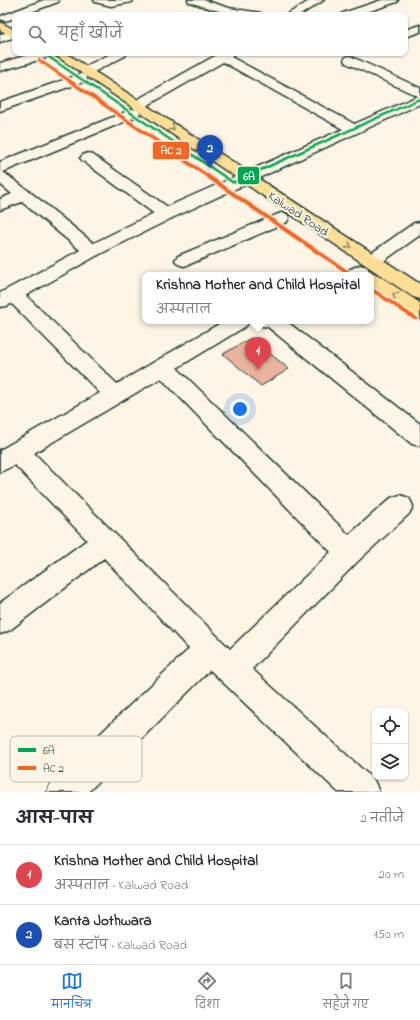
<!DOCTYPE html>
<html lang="hi">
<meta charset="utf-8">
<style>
body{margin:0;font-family:"Indie Flower","Playpen Sans Deva",sans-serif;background:#f2f2f3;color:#2b2b33}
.controls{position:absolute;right:12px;bottom:12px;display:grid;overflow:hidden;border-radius:8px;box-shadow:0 1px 3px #0004}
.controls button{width:36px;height:36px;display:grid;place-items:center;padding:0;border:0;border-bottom:1px solid #e1e1e2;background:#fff;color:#2b2b33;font:20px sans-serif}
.you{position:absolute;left:240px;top:409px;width:14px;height:14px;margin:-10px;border:3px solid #fff;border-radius:50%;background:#1a73e8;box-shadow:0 0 0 6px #1a73e833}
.badge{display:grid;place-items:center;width:26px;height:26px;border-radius:50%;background:#1a73e8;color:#fff;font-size:13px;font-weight:700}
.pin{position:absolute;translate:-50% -33px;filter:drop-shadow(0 1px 2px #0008)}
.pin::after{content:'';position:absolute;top:21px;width:14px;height:12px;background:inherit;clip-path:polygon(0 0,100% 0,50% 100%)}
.popup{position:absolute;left:142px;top:272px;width:232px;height:52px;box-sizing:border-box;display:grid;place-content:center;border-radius:8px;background:#fff;filter:drop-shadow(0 1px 3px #0005);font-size:13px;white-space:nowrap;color:#7c7c81}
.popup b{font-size:15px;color:#2b2b33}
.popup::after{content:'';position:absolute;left:50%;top:100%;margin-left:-8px;border:8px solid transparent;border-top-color:#fff}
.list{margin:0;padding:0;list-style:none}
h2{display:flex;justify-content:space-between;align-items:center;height:52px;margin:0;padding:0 16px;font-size:17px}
h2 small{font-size:13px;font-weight:400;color:#7c7c81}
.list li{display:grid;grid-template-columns:26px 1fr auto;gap:12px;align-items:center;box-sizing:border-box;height:60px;padding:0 16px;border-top:1px solid #e1e1e2}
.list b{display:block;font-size:15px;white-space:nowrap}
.list p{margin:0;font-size:13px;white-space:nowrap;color:#7c7c81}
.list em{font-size:13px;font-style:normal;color:#7c7c81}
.icon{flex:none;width:22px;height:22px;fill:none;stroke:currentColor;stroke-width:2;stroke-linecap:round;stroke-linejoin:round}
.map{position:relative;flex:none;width:420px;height:792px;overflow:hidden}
.search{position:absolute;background:#fff;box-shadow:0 1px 3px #0004;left:12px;right:12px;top:12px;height:44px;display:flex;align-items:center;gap:10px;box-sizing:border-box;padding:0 14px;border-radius:8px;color:#7c7c81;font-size:15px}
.sheet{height:172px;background:#fff}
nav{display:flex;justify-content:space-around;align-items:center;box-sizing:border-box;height:56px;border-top:1px solid #e1e1e2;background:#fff;font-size:11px;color:#7c7c81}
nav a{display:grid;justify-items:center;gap:2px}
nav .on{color:#1a73e8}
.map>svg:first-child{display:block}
.building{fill:#e9b39e;stroke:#1f3d34}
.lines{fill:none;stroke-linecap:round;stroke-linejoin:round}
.street-casing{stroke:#1f3d34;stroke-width:3}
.secondary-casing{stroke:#1f3d34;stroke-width:3}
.primary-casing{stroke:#1f3d34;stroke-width:3}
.street{fill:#fcf5e5;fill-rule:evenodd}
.secondary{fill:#fcf5e5;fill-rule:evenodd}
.primary{fill:#fdde96;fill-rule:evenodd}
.bus-1-casing{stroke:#fcf5e5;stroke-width:3}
.bus-2-casing{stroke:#fcf5e5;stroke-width:3}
.bus-1{fill:#00a651;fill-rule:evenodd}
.bus-2{fill:#f26522;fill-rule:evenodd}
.oneway{stroke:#838560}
.labels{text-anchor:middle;stroke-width:4;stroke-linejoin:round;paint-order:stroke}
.far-street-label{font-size:13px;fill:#1f3d34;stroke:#fcf5e5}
.key{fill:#fcf5e5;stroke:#babeb0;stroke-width:1}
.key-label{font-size:11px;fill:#1f3d34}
.line-badge{stroke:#fcf5e5;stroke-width:1.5}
.badge-label{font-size:11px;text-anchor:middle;font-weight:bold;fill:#fff}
</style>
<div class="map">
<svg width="420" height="792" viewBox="0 0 420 792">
<rect width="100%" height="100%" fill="#fcf5e5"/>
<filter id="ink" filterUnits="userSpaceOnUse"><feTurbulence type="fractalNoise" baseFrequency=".025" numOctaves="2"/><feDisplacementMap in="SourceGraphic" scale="8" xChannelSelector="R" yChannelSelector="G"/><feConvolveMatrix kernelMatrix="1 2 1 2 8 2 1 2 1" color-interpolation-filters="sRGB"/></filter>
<g filter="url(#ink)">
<path class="building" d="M251 338 289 369 261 386 223 354Z"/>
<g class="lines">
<defs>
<path id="street" d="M44 0H59L58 2 23 15H15V18L5 21 0 19 1 16Z
M94 0H133L132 2 111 6 95 2Z
M188 0H204L229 8 261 13 263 15 228 14 189 2Z
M311 0H324L300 15H286Z
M382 0H398L397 2 358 15H341L343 13Z
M420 25V32L405 37V30Z
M15 31V37L0 42V34Z
M35 53 51 54 49 57 0 71V63Z
M112 53H127L125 56 90 74H82L80 71 82 68Z
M220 53H235L231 57 358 126 360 129 358 132 353 133 348 132 223 62 143 108H133L131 105 133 102Z
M350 56 420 88V97L346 63 344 60 346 57Z
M81 74 86 75 87 78 86 81 0 111V102Z
M133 109 138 110 140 113 138 116 3 172 30 192 98 247 101 251 98 255 92 256 86 255 22 202 0 210V199L12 194 0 184V162Z
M88 153 93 155 172 210 174 214 172 218 166 219 160 218 83 161 80 158 83 155Z
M281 213 287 214 289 218 287 222 190 264 184 266 178 264 175 260 178 256Z
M420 222V235L378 265 372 267 366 265 363 261 366 257 414 223Z
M360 265 367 267 369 271 367 275H344L346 271Z
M13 288 20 290 117 384 224 321H249L246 326 177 368 349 535 391 498 400 495 409 498 413 506 409 514 358 561 252 669 374 780 379 792H338L210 670 88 792H47L52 780 189 649 104 558 10 630 0 634V603L87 540 15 465 0 472V450L100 393 6 298 3 294 6 290ZM161 378 331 552 230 649 34 453Z
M259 321H286L420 424V446L412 444 268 327 262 326Z"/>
<path id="secondary" d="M420 95V104L172 218 98 255 7 306 0 307V293L86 247 160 210Z"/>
<path id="primary" d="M0 22 15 30V38L0 30Z
M52 53H66L420 284V299L413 297Z
M371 273 378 275 420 303V319L413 317 371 288V275H364Z"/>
</defs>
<use href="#street" class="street-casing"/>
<use href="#secondary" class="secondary-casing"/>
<use href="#primary" class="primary-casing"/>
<use href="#street" class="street"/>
<use href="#secondary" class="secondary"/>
<use href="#primary" class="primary"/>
<defs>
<path id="bus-1" d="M41 53H45L233 181 419 98H420V100L233 184Z"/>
<path id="bus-2" d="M38 59H40L80 86 355 275H349L311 250 38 61Z
M371 287 418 318 419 319 418 320H414L371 291Z"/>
</defs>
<use href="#bus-1" class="bus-1-casing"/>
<use href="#bus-2" class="bus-2-casing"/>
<use href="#bus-1" class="bus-1"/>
<use href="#bus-2" class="bus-2"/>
</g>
<defs><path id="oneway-chevron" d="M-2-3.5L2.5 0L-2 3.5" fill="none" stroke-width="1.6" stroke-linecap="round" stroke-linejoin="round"/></defs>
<g class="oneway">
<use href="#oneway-chevron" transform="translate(172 128) rotate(34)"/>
<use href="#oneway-chevron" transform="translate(349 246) rotate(33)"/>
<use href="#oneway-chevron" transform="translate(395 295) rotate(-146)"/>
</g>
</g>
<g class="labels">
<g class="far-street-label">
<text transform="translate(299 213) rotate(34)" y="5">Kalwad Road</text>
</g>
</g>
<rect x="10" y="736" width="132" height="46" rx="6" class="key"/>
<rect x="18" y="748" width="18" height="4" fill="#00a651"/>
<rect x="18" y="766" width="18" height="4" fill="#f26522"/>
<g class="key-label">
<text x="43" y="754">6A</text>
<text x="43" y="772">AC 2</text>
</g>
<g class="line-badge">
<rect x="152" y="141" width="38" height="19" rx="4" fill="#f26522"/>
<rect x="237" y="166" width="23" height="19" rx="4" fill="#00a651"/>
</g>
<g class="badge-label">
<text x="171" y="154">AC 2</text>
<text x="249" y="180">6A</text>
</g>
</svg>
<div class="controls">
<button><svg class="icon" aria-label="locate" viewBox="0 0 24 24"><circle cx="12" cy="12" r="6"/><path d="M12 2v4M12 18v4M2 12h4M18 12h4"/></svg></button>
<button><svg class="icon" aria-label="layers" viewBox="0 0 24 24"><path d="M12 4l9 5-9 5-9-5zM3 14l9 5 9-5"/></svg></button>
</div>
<div class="you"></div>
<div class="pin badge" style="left:258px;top:370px;background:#e0444e">1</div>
<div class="popup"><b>Krishna Mother and Child Hospital</b>अस्पताल</div>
<div class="pin badge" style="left:210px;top:168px;background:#1a4fb4">2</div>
<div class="search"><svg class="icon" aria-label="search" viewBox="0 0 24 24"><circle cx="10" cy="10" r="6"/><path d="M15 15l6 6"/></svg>यहाँ खोजें</div>
</div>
<section class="sheet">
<h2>आस-पास<small>2 नतीजे</small></h2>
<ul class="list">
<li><span class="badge" style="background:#e0444e">1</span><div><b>Krishna Mother and Child Hospital</b><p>अस्पताल · Kalwad Road</p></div><em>20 m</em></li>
<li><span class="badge" style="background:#1a4fb4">2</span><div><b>Kanta Jothwara</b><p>बस स्टॉप · Kalwad Road</p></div><em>150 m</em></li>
</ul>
</section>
<nav>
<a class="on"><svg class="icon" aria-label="map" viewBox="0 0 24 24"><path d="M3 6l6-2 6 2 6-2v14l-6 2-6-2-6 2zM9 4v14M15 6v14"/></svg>मानचित्र</a>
<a><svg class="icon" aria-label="directions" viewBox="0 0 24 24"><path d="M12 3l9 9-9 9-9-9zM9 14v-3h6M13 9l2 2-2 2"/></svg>दिशा</a>
<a><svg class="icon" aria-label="saved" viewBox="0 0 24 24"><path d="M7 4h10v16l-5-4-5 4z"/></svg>सहेजे गए</a>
</nav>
